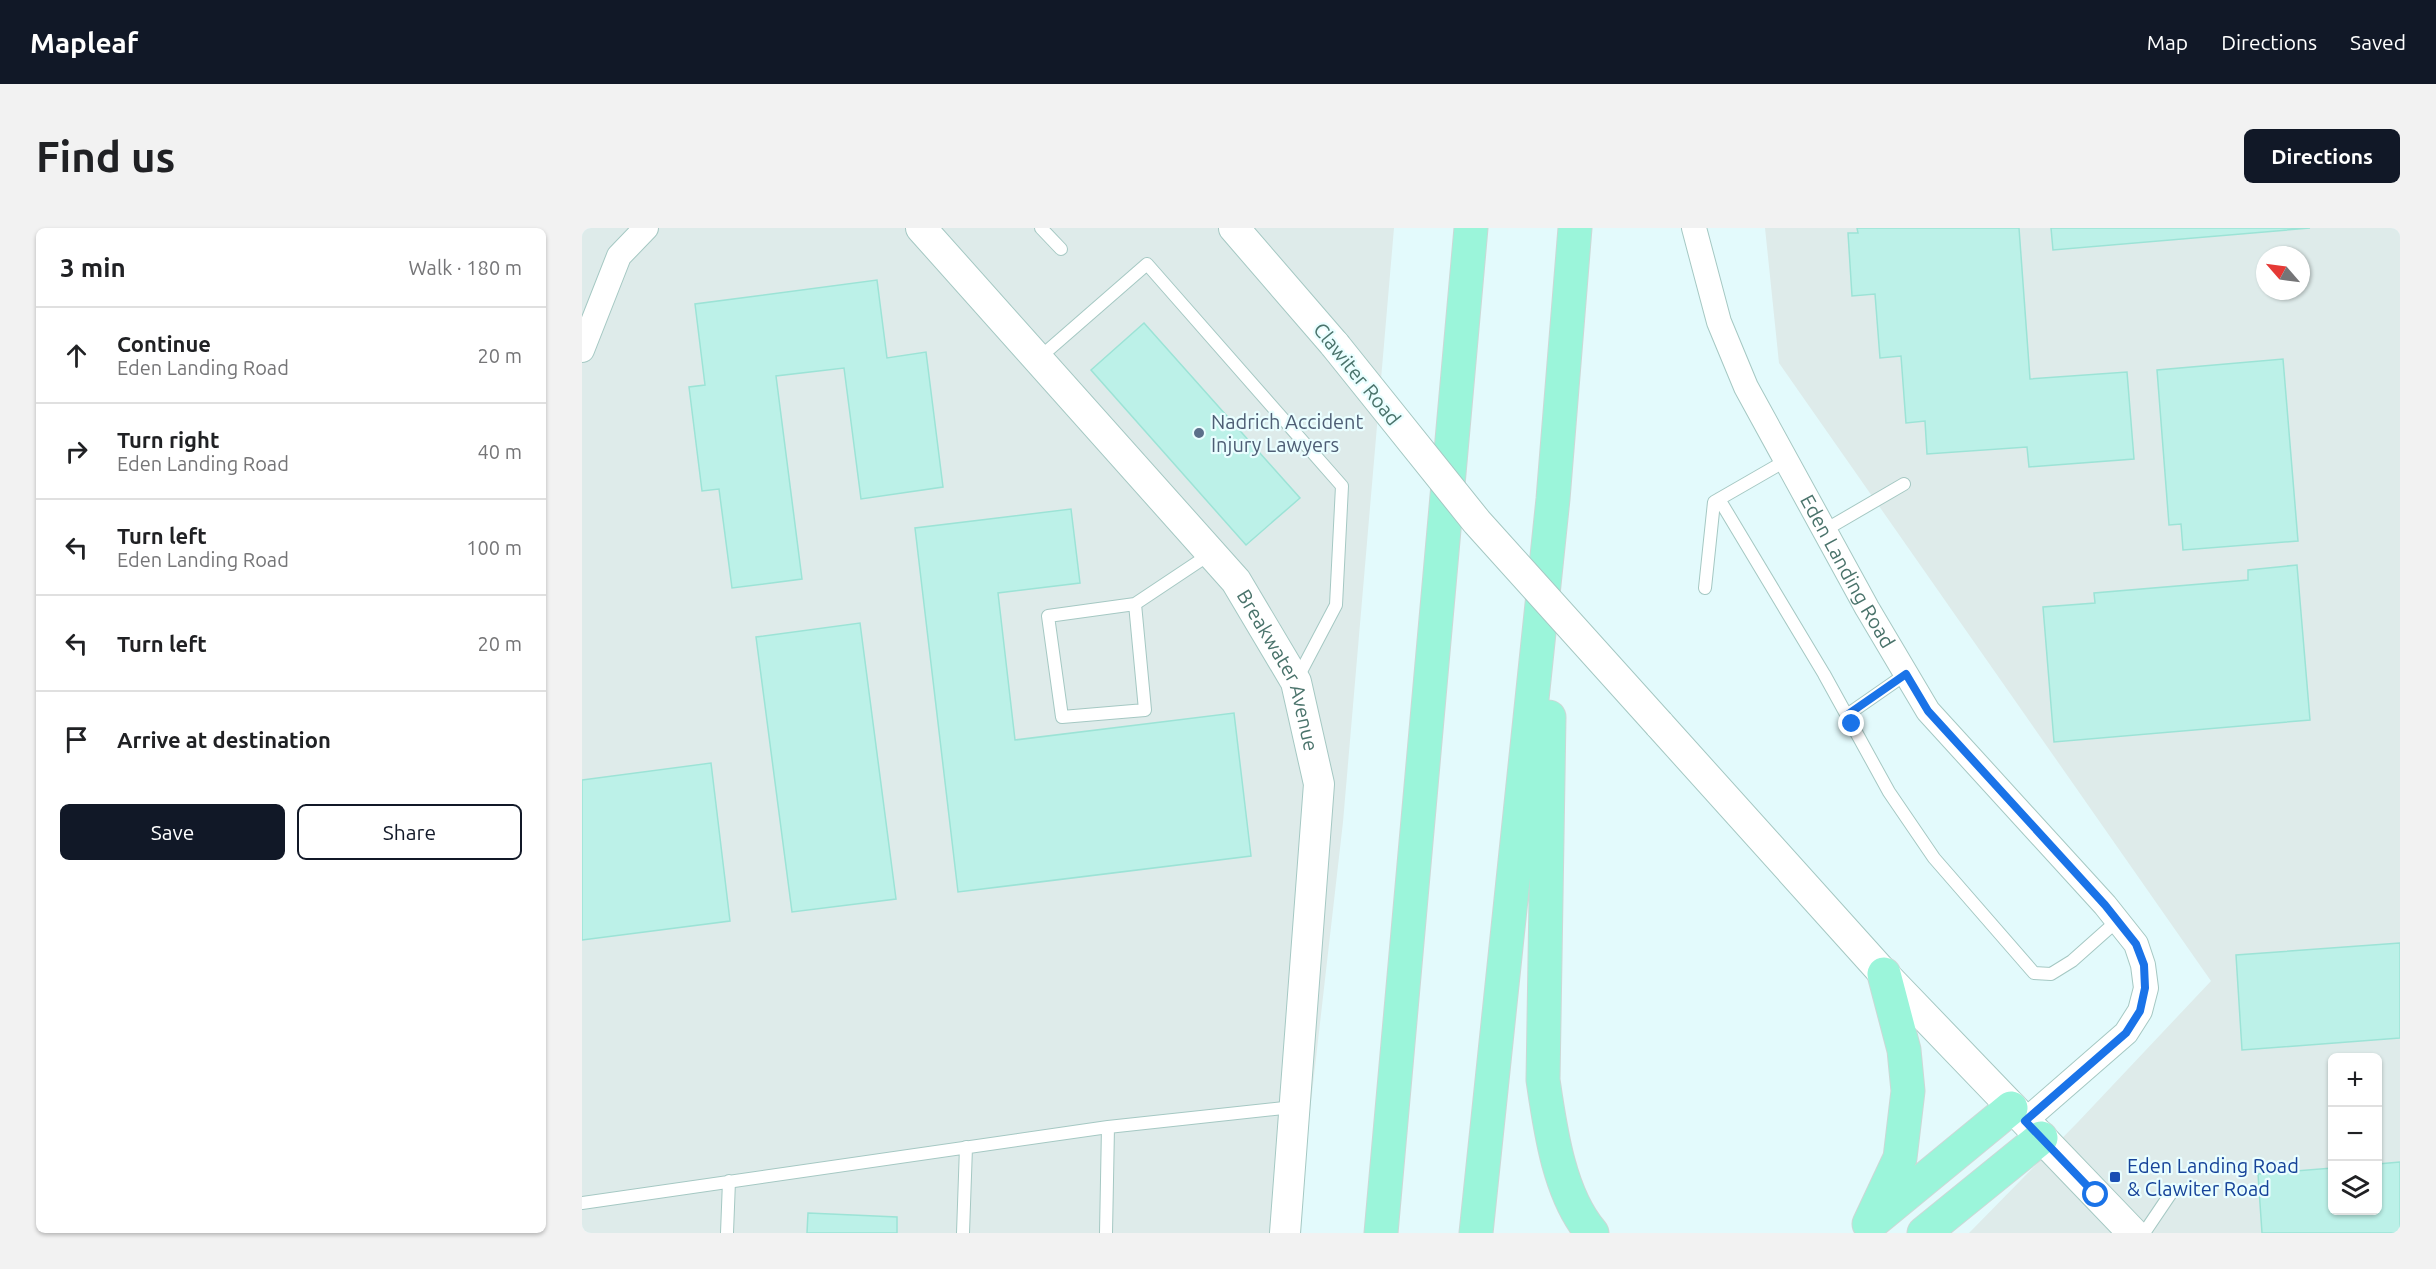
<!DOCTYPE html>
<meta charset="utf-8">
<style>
body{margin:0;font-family:Ubuntu,sans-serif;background:#f2f2f2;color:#202124}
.controls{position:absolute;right:18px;bottom:18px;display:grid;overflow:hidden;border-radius:9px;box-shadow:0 2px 4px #0004}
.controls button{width:54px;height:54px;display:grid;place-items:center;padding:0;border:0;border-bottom:2px solid #e0e0e0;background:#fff;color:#202124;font:30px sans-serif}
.compass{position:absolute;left:1674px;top:18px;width:54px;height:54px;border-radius:50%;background:#fff;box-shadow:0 2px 4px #0004;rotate:298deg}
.stop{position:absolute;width:18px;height:18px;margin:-14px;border:4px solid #1a73e8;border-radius:50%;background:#fff}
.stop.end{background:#1a73e8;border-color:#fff;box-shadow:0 2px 6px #0008}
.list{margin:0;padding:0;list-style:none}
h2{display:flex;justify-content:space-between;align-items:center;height:78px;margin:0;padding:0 24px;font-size:26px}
h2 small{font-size:20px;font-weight:400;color:#757577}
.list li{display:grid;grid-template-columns:39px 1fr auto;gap:18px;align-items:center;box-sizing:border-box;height:96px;padding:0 24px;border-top:2px solid #e0e0e0}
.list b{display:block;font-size:22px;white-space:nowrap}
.list p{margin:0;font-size:20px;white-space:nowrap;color:#757577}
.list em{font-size:20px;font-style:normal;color:#757577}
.actions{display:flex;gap:12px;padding:18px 24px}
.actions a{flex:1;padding:14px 0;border:2px solid #111827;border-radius:9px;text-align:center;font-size:21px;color:#111827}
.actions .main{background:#111827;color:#fff}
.icon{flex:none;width:33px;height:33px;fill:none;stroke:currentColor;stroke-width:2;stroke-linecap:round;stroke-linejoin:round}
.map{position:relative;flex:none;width:1818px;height:1005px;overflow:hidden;border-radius:9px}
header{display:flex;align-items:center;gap:36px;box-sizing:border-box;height:84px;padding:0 30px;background:#111827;color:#fff}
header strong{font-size:28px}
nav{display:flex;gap:33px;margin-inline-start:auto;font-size:21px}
.intro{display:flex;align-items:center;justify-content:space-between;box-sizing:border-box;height:144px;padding:0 36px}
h1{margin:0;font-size:42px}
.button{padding:15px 27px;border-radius:9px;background:#111827;color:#fff;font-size:21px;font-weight:700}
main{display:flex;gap:36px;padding:0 36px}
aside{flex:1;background:#fff;border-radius:9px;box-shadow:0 2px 4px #0004}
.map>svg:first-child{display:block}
.industrial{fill:#deebea;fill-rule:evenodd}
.building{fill:#bcf1e8;stroke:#9ce3d6;stroke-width:1.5}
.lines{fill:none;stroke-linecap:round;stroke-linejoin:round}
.service-casing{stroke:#a5c8c3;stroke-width:14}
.minor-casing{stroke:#a5c8c3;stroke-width:26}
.tertiary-casing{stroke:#a5c8c3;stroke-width:32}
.motorway-casing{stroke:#ccd8d6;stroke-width:35}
.service{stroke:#fff;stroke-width:12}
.minor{stroke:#fff;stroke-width:24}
.tertiary{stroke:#fff;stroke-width:30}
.motorway{stroke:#9bf5da;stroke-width:33}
.tertiary-bridge-casing{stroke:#a5c8c3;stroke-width:32;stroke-linecap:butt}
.tertiary-bridge{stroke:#fff;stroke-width:30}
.route{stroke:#1a73e8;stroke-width:8}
.service-dot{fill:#5c6f8a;stroke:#e9feff;stroke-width:2}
.transit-dot{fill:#1a4fb4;stroke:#e9feff;stroke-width:2}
.labels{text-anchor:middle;stroke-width:4.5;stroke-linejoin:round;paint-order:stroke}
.street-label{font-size:20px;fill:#4a736b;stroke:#e9feff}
.service-label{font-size:20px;fill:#4e5e75;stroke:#e9feff;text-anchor:start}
.transit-label{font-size:20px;fill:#164399;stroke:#e9feff;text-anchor:start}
</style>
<header>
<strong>Mapleaf</strong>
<nav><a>Map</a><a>Directions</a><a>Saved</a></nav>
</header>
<div class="intro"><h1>Find us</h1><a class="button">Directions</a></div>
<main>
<aside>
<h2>3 min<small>Walk · 180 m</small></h2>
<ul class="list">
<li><svg class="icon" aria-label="ahead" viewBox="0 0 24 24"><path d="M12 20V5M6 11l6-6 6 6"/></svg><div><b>Continue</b><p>Eden Landing Road</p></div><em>20 m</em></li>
<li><svg class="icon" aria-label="right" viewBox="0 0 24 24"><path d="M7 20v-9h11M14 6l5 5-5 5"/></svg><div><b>Turn right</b><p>Eden Landing Road</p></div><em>40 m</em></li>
<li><svg class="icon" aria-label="left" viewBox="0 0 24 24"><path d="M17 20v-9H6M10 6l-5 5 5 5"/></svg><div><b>Turn left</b><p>Eden Landing Road</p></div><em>100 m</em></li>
<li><svg class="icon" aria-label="left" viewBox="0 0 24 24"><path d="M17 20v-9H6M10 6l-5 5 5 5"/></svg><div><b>Turn left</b></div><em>20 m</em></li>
<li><svg class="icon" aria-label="arrive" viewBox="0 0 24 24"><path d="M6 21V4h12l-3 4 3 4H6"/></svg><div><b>Arrive at destination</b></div></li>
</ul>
<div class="actions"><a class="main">Save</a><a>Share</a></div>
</aside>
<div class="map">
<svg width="1818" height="1005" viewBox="0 0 1818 1005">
<rect width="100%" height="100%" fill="#e3fafc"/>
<path class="industrial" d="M0 0H812L761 594 714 1005H0Z
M1183 0H1818V1005H1387L1496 894 1629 753 1197 135ZM1683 27H1719V63H1683ZM1750 830H1796V982H1750Z"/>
<path class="building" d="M1275 0H1437L1448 151 1545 144 1552 231 1447 239 1445 219 1345 226 1343 193 1324 195 1319 128 1298 130 1293 66 1270 68 1266 5H1276Z
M1469 0H1728L1471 22Z
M295 52 305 130 344 124 361 259 279 271 262 140 194 148 220 351 150 360 137 261 120 263 107 159 123 157 113 76Z
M562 95 718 270 664 317 509 142Z
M1701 131 1716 313 1601 322 1599 296 1587 297 1575 142Z
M489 281 498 355 416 365 433 512 652 485 669 628 376 664 333 300Z
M1715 337 1728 492 1472 514 1461 379 1513 375 1512 365 1666 352V342Z
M278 395 314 671 210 684 174 409Z
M129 535 148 693 0 712V552Z
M1818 715V810L1660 822 1654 727Z
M1818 934V1005H1680L1676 946 1750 940V982H1796V936Z
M226 985 315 989V1005H225Z"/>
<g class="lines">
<defs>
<path id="service" d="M459 0 479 21
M456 131 565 36 760 258 754 377 715 451
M1137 271 1242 446 1307 564 1352 630 1452 745 1469 746 1490 733 1535 693
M1243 302 1322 256
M1123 360 1132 274 1205 232
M553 376 563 482 480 489 466 388 553 376 628 326
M1265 487 1324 446
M0 975 526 899 711 879
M145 1005 147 953
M381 1005 384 919
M524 1005 526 899
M1562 1005 1589 965"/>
<g id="minor">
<path id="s1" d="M1112 0 1137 94 1164 159 1285 380 1346 483 1523 677 1554 716 1561 737 1564 760 1558 783 1544 805 1443 893"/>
<path d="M0 122 37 28 64 0"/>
</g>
<g id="tertiary">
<path id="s2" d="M339 0 654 353 714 454 737 556 703 1005"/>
<path d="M652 0 753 117"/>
<path d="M1077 496 1302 746 1551 1005"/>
</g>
<path id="motorway" d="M967 489 961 852C968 900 977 967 1010 1005
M1294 991 1429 880
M1287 996 1318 930 1326 863 1322 822 1302 746
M799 1005 889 0
M894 1005 971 271 993 0
M1342 1005 1459 910"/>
</defs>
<use href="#service" class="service-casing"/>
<use href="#minor" class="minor-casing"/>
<use href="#tertiary" class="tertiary-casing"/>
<use href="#motorway" class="motorway-casing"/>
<use href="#service" class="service"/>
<use href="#minor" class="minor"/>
<use href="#tertiary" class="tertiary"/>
<use href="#motorway" class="motorway"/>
<defs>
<path id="tertiary-bridge" d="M753 117 895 294 1077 496"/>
</defs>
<use href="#tertiary-bridge" class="tertiary-bridge-casing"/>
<use href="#tertiary-bridge" class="tertiary-bridge"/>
</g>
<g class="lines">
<path class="route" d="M1270 496 1265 487 1324 446 1346 483 1523 677 1554 716 1562 737 1563 760 1558 783 1544 805 1443 893 1514 967"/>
</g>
<circle class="service-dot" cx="617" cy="205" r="6"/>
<rect class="transit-dot" x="1527" y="943" width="12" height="12" rx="3"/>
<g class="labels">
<g class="street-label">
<text transform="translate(775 146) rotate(51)" y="7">Clawiter Road</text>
<text dy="7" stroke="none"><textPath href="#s1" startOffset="378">Eden Landing Road</textPath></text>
<text dy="7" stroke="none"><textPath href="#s2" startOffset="573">Breakwater Avenue</textPath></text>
</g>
<g class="service-label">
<text x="629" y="201">Nadrich Accident<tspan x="629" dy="23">Injury Lawyers</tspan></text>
</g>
<g class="transit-label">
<text x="1545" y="945">Eden Landing Road<tspan x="1545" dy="23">&amp; Clawiter Road</tspan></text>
</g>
</g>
</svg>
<div class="controls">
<button>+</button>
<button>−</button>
<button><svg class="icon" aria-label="layers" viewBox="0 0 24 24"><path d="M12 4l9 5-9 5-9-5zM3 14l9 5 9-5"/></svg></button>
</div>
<svg class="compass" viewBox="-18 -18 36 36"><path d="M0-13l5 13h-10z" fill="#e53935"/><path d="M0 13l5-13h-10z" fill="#757577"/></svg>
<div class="stop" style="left:1514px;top:967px"></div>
<div class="stop end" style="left:1270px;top:496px"></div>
</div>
</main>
